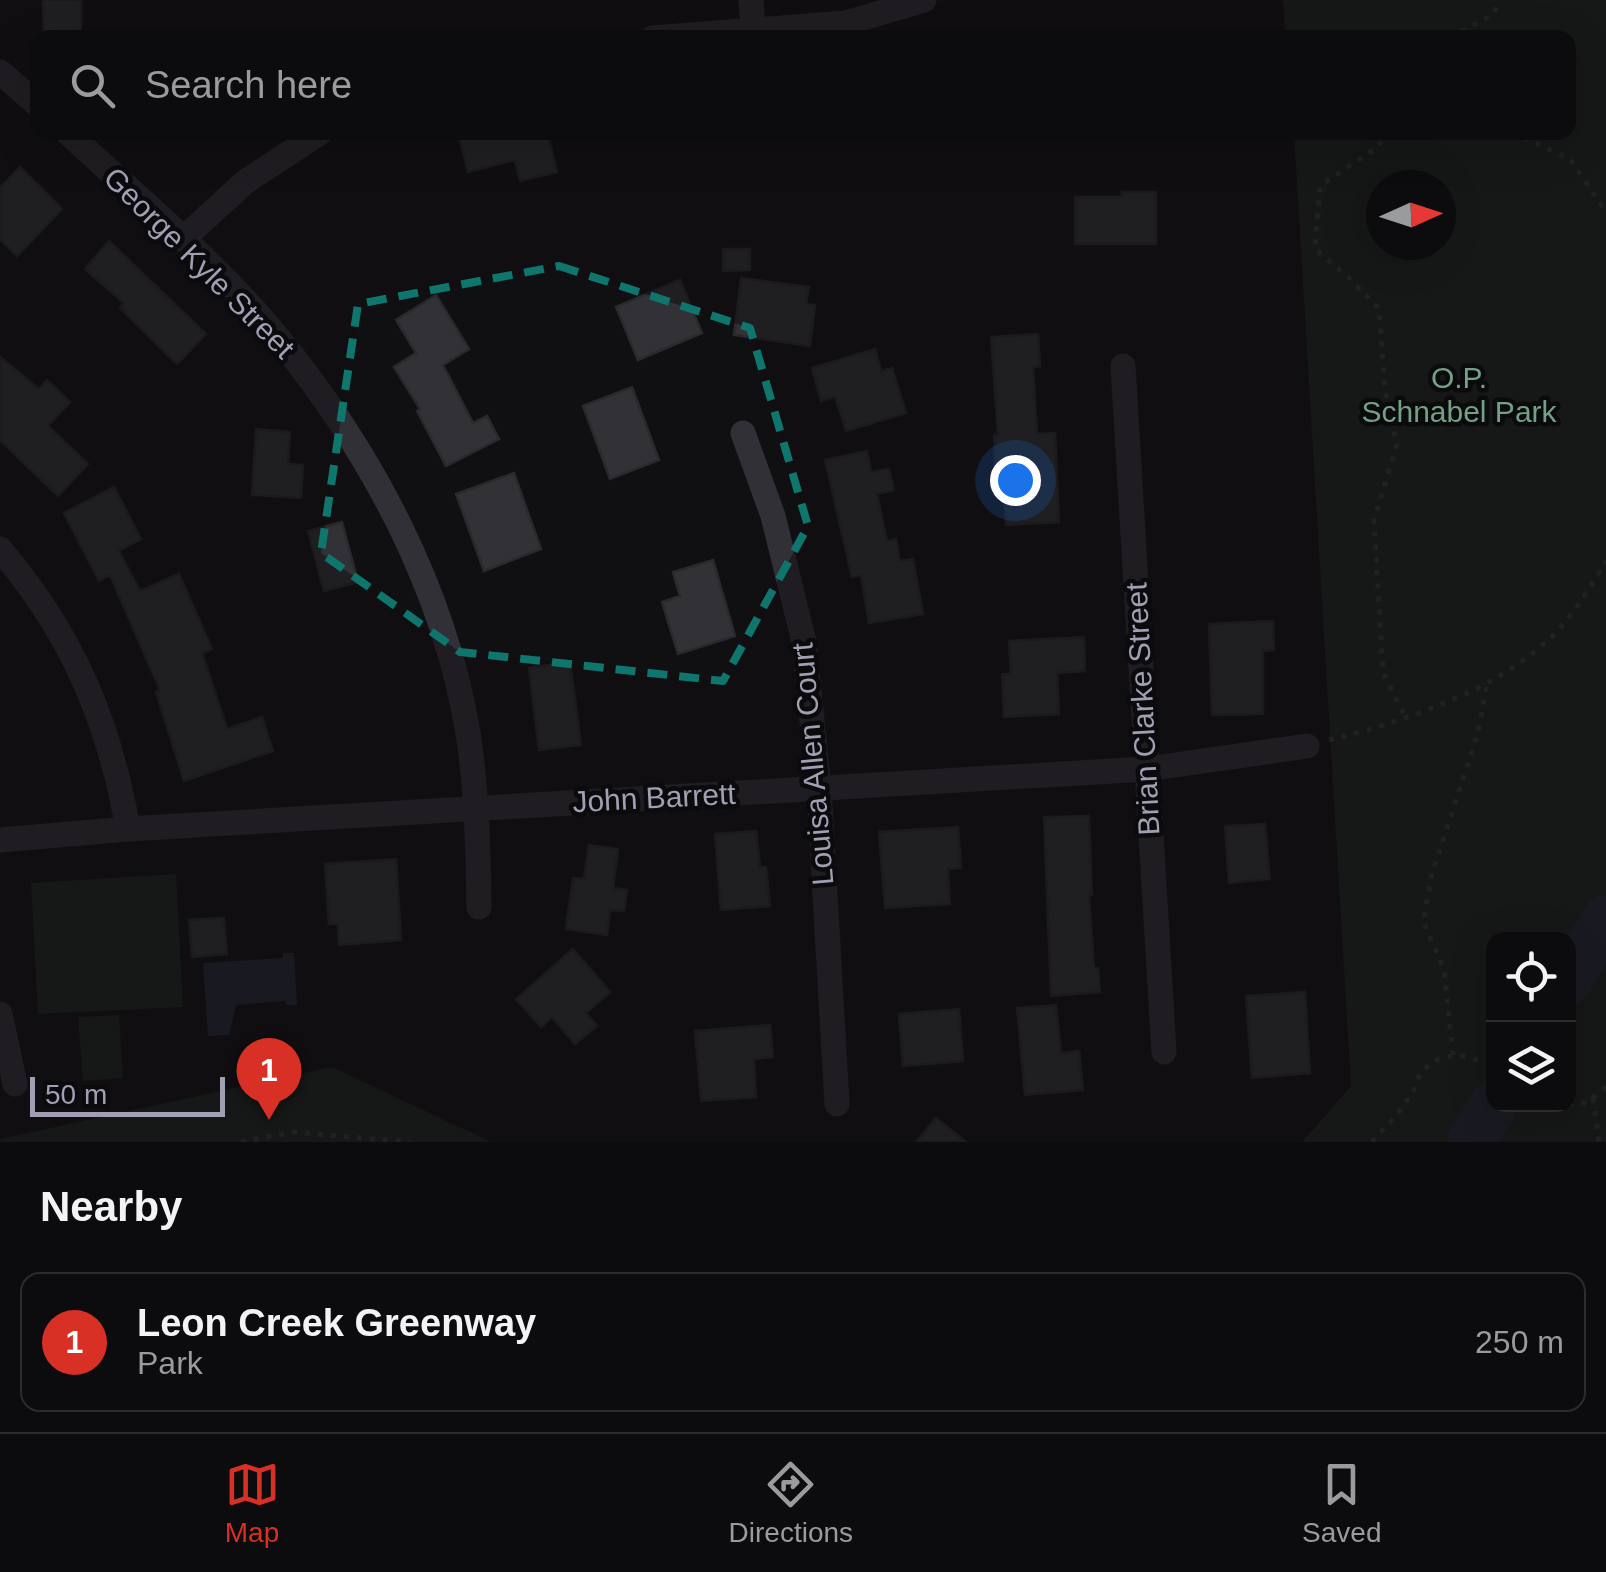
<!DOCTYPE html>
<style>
body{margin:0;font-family:Arial,sans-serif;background:#151416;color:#f1f3f6}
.controls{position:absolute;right:30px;bottom:30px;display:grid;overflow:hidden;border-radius:20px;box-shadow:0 10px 40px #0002}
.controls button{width:90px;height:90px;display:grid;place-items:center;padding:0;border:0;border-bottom:2px solid #2c2b2e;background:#0c0b0d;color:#f1f3f6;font:50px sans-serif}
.compass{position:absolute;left:1366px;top:170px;width:90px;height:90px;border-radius:50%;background:#0c0b0d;box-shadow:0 10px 40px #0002;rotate:87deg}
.scale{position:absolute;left:30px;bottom:25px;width:195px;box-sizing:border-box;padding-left:10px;border:5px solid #a09fb3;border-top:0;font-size:28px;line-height:35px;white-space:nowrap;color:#a09fb3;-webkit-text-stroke:8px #0b0a0c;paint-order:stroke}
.you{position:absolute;left:1015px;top:480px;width:35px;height:35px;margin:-25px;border:8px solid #fff;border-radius:50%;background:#1a73e8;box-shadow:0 0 0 15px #1a73e833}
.badge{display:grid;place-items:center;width:65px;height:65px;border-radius:50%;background:#d93025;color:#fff;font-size:32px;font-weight:700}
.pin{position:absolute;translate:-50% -82px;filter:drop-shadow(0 2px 5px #0008)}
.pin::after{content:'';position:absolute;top:52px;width:35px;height:30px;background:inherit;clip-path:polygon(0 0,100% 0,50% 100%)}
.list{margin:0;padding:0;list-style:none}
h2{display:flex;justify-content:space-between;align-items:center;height:130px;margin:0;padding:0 40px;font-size:42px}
h2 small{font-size:32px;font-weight:400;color:#9a9b9d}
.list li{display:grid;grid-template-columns:65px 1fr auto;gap:30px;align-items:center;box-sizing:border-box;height:140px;margin:0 20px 20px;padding:0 20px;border:2px solid #2c2b2e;border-radius:20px}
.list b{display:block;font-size:38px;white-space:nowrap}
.list p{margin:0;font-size:32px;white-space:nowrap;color:#9a9b9d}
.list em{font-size:32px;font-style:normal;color:#9a9b9d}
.icon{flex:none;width:55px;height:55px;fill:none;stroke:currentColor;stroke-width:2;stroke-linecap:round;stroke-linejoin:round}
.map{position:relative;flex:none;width:1606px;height:1142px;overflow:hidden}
.search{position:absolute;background:#0c0b0d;box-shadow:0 10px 40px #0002;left:30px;right:30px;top:30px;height:110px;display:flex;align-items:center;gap:25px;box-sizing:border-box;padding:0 35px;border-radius:20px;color:#9a9b9d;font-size:38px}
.sheet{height:290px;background:#0c0b0d}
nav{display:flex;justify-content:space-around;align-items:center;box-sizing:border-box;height:140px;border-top:2px solid #2c2b2e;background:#0c0b0d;font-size:28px;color:#9a9b9d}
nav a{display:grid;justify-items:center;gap:5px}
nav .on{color:#d93025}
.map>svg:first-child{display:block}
.green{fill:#1b2420;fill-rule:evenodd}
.water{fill:#252835}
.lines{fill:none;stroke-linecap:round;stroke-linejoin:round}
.river{stroke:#252835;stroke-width:48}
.building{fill:#323136;stroke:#2b292d;stroke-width:2.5}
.path{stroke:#36363d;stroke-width:5;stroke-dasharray:5 8;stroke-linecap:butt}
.minor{stroke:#313036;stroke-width:25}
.marked{fill:none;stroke:#0f766e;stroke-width:8;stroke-dasharray:20 12;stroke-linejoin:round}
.labels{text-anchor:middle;stroke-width:9;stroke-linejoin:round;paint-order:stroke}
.street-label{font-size:30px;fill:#a09fb3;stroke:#0b0a0c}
.park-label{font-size:30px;fill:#74a086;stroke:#0b0a0c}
</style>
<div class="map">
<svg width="1606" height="1142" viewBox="0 0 1606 1142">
<rect width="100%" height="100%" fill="#100f11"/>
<path class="green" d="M1283 0H1606V1142H1302L1351 1086 1294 133 1568 132V38L1286 37ZM1381 185H1441V245H1381ZM1494 939H1568V1104H1494Z
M176 874 183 1007 38 1014 31 883Z
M119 1015 123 1078 83 1081 78 1017Z
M332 1067 491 1142H0V1139Z"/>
<path class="water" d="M283 953H294L297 1005H287L285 1001 236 1005 229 1035 208 1036 203 963 283 958Z"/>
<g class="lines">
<path class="river" d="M1568 981 1606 919
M1471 1142 1494 1104"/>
</g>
<path class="building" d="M43 0H81V38H44Z
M458 132H547L557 172 520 181 515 160 468 172Z
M20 167 62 209 17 256 0 239V188Z
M1122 192H1156V244H1075V197H1122Z
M109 241 206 334 177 364 120 308 124 303 85 269Z
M723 249H750V270L723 271Z
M741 278 809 287 806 304 815 305 810 346 734 335Z
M680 280 702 333 638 360 616 307Z
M436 295 469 349 443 365 473 423 487 416 499 439 446 466 417 411 420 409 394 367 416 353 396 320Z
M1038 334 1040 366 1033 367 1037 434 1055 433 1059 522 1006 525 1004 467 995 468 994 435H998L991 337Z
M875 349 881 371 892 368 906 413 846 431 835 396 821 401 812 368Z
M0 357 39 389 47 380 70 402 48 426 88 464 58 496 0 440Z
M632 387 659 460 610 479 583 406Z
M256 429 290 432 288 464 303 465 301 498 252 495Z
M867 451 871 472 889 469 894 490 877 494 887 541 896 539 900 561 913 559 923 614 869 623 861 575 852 577 825 460Z
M514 473 541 549 484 571 456 494Z
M114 487 141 539 119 551 140 591 179 574 212 649 202 653 227 729 262 717 273 751 184 781 156 692 160 690 110 575 99 581 64 513Z
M342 522 358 582 324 591 308 531Z
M713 560 735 636 678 654 662 602 680 596 673 572Z
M1273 621 1274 650 1263 651V714L1212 715 1209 624Z
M1084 637 1085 671 1057 673 1059 714 1004 717 1002 674H1011L1009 641Z
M570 662 581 745 539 750 529 668Z
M1089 816 1092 895H1089L1094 968H1098L1100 992 1051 996 1044 817Z
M1265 824 1270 879 1229 883 1225 826Z
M958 827 961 868 948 869 950 904 885 908 879 832Z
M756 831 760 867H766L770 906 721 910 715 834Z
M589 845 618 849 613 888 627 890 624 911 610 910 607 935 566 929 573 878 584 879Z
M396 859 401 940 339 945 338 924H329L325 864Z
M224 918 227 954 192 957 189 920Z
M573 949 610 992 586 1013 597 1026 575 1044 552 1017 541 1027 516 999Z
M1305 992 1310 1073 1252 1078 1246 996Z
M1056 1005 1061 1053 1079 1051 1083 1090 1025 1095 1017 1008Z
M959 1009 963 1061 903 1066 899 1014Z
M770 1025 773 1057 754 1059 756 1097 701 1101 695 1031Z
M936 1118 966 1142H916Z"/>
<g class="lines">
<path class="path" d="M1450 38 1494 14 1499 0
M1391 132 1373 150 1320 186 1315 249 1347 276 1379 309 1385 389 1397 444 1374 520 1383 673 1405 716
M1512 132 1570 159 1606 212
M1329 740C1404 721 1488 694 1546 642 1569 622 1590 588 1606 561
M1453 1055 1444 969 1423 922 1432 874 1478 733 1487 684
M1593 1098 1599 1142
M1568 1104 1586 1103 1606 1087
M241 1142 292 1132 410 1142
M1372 1142C1386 1127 1401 1111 1412 1093 1416 1087 1417 1078 1422 1072 1441 1048 1470 1055 1494 1067"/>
<path class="minor" d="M751 0 753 30
M653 38 846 23 924 0
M0 72 38 105
M67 132C139 199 217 263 279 339 371 452 444 588 468 733 477 790 478 849 479 907
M183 239 245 182 321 132
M1123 366 1164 1052
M743 433 773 516 804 642 819 789 837 1104
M0 549C72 634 109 720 128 829
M0 840 128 829 1147 769 1307 746
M0 1014 15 1084"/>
</g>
<path d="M0 0H1606V1142H0ZM559 266 750 328 808 526 723 681 460 652 321 553 358 304Z" fill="#100f11" fill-opacity=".55" fill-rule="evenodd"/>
<path class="marked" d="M559 266 750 328 808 526 723 681 460 652 321 553 358 304Z"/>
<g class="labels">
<g class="street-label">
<text transform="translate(199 263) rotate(45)" y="10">George Kyle Street</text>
<text transform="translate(1143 709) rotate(-93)" y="10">Brian Clarke Street</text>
<text transform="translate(813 764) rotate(-95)" y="10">Louisa Allen Court</text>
<text transform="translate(654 798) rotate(-3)" y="10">John Barrett</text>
</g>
<g class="park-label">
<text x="1459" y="388">O.P.<tspan x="1459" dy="34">Schnabel Park</tspan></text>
</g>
</g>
</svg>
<div class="controls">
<button><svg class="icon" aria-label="locate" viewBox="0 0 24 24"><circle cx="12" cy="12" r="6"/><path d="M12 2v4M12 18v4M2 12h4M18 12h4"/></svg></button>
<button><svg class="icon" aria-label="layers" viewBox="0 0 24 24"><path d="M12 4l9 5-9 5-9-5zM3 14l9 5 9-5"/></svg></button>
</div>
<svg class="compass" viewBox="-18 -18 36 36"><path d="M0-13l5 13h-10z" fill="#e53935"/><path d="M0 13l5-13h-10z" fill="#9a9b9d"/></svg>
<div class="scale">50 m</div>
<div class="you"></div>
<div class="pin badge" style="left:269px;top:1120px">1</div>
<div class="search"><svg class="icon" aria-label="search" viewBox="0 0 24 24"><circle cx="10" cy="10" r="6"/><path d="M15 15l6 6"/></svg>Search here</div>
</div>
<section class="sheet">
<h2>Nearby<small></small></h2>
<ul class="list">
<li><span class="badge">1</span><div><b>Leon Creek Greenway</b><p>Park</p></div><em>250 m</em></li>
</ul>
</section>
<nav>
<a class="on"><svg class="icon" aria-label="map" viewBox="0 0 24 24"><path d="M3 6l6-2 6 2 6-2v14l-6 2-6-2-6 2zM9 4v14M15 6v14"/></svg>Map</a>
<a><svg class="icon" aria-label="directions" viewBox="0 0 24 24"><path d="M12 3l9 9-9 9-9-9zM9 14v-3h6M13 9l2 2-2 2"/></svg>Directions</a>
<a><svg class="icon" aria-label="saved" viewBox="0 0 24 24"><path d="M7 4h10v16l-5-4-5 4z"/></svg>Saved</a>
</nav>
